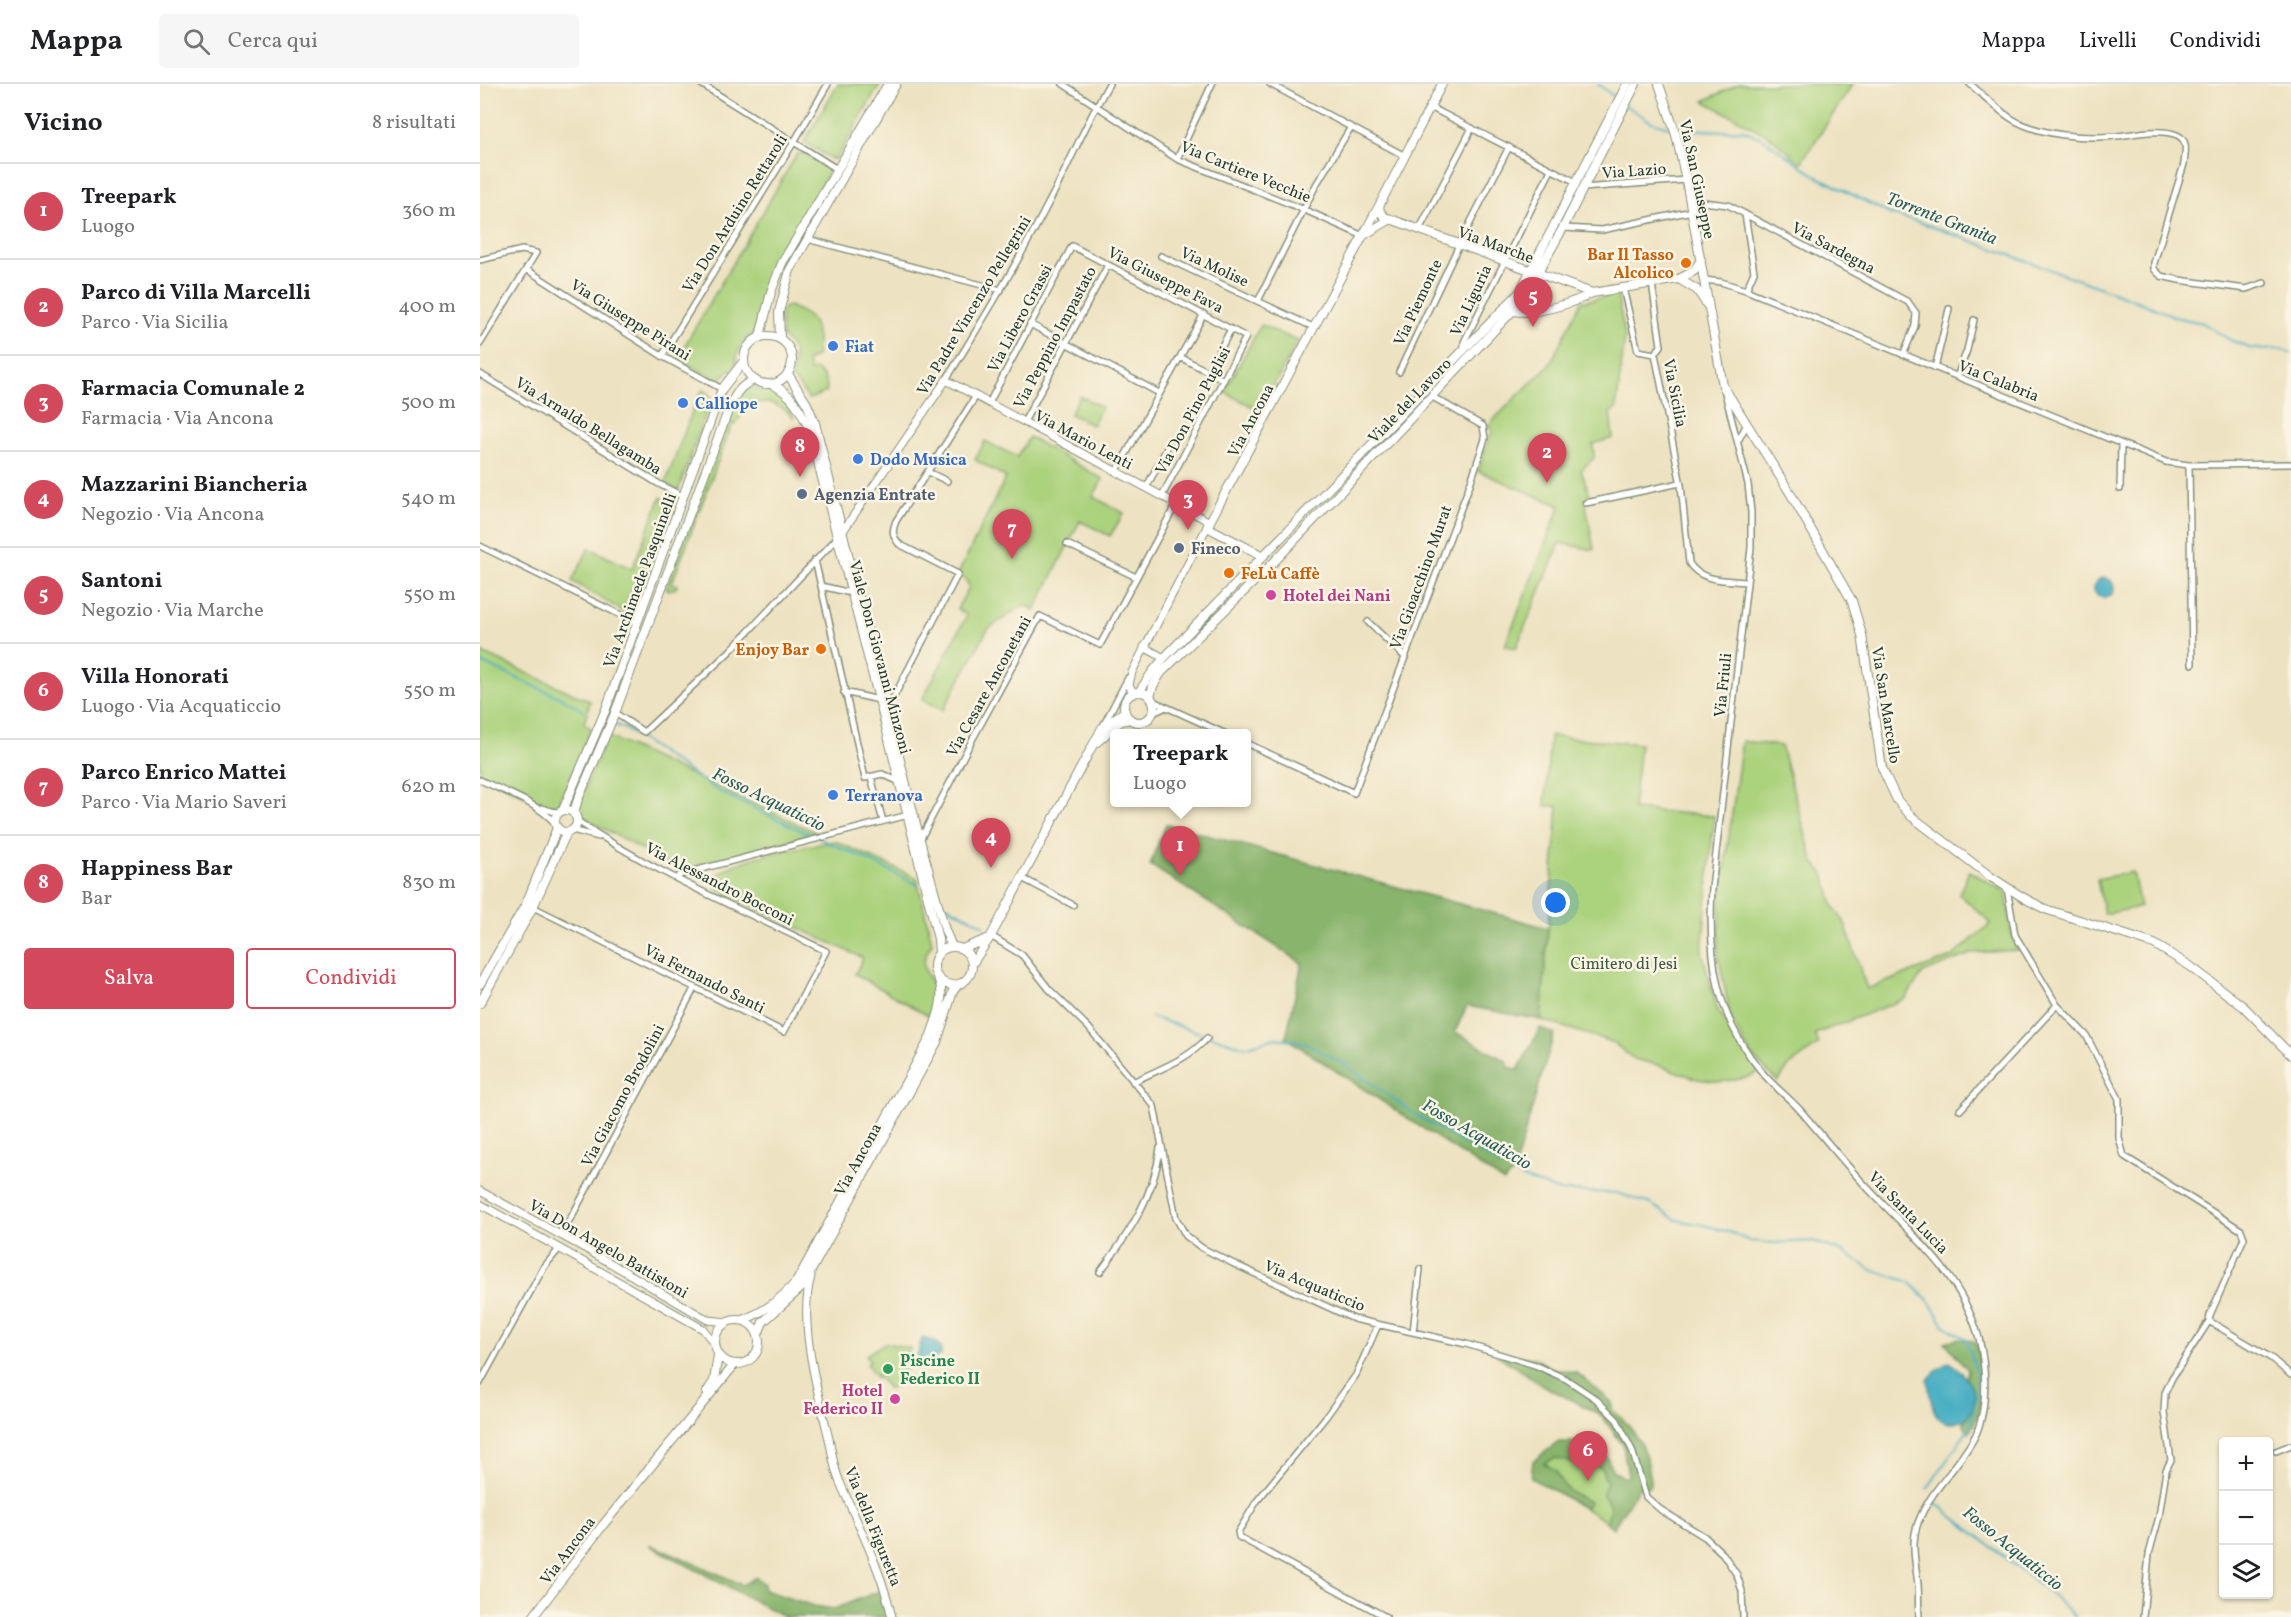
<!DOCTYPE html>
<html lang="it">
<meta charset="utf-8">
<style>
body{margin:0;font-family:Vollkorn,serif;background:#f6f6f6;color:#202124}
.controls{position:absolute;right:18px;bottom:18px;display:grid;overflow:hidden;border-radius:6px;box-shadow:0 2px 4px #0004}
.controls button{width:54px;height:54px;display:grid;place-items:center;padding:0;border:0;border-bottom:2px solid #e0e0e0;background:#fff;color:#202124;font:30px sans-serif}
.you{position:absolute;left:1076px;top:819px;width:21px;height:21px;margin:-15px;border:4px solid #fff;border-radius:50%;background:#1a73e8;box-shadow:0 0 0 9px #1a73e833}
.badge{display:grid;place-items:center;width:39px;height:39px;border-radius:50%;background:#d1495b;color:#fff;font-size:20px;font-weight:700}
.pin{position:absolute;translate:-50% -50px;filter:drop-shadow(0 2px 3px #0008)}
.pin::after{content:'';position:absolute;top:32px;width:21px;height:18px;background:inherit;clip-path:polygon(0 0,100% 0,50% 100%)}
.popup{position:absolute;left:630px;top:645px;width:141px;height:78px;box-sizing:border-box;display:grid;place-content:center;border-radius:6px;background:#fff;filter:drop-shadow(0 2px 4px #0005);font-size:20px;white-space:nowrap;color:#757577}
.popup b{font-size:22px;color:#202124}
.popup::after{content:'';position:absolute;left:50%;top:100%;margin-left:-12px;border:12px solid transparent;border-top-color:#fff}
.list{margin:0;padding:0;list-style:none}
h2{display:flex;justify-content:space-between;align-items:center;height:78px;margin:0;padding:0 24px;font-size:26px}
h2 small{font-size:20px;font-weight:400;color:#757577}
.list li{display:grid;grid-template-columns:39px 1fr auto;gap:18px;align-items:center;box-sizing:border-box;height:96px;padding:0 24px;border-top:2px solid #e0e0e0}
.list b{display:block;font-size:22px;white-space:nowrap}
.list p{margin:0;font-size:20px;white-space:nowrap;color:#757577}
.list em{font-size:20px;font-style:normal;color:#757577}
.actions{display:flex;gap:12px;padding:18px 24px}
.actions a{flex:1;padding:14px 0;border:2px solid #d1495b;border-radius:6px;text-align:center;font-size:21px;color:#d1495b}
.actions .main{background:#d1495b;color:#fff}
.icon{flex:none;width:33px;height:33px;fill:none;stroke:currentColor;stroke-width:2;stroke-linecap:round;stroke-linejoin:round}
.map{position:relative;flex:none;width:1811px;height:1533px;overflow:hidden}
header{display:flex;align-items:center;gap:36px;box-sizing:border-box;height:84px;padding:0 30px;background:#fff;border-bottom:2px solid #e0e0e0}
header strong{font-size:28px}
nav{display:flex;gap:33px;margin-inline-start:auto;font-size:21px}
.search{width:420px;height:54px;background:#f6f6f6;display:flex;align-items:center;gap:15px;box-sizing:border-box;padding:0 21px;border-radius:6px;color:#757577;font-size:22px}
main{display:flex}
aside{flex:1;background:#fff}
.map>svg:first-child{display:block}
.green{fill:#abd27d;stroke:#658858;stroke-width:1.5}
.forest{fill:#88b46c;stroke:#547850;stroke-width:1.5}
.water{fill:#41abc1;stroke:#30747a;stroke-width:1.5}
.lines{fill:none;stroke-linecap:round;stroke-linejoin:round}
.stream{stroke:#41abc1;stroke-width:2}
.minor-casing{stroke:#86907a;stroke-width:8}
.tertiary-casing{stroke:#86907a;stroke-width:9}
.secondary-casing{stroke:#86907a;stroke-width:10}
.minor{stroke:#fff;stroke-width:5}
.tertiary{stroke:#fff;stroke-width:7}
.secondary{stroke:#fff;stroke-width:8}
.food-dot{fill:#e8710a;stroke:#fcf5e5;stroke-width:2}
.shop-dot{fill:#3f7fe0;stroke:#fcf5e5;stroke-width:2}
.service-dot{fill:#5c6f8a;stroke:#fcf5e5;stroke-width:2}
.hotel-dot{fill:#d1479c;stroke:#fcf5e5;stroke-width:2}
.leisure-dot{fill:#2e9e5b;stroke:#fcf5e5;stroke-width:2}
.labels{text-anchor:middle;stroke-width:5;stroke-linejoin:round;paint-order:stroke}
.street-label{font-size:16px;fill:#1f3d34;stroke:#fcf5e5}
.food-label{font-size:16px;font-weight:bold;fill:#c56008;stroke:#fcf5e5;text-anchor:end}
.shop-label{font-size:16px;font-weight:bold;fill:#366cbe;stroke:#fcf5e5;text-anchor:start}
.service-label{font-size:16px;font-weight:bold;fill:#4e5e75;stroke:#fcf5e5;text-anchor:start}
.hotel-label{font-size:16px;font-weight:bold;fill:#b23c85;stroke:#fcf5e5;text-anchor:start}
.park-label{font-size:16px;fill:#3b5b43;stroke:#fcf5e5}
.leisure-label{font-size:16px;font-weight:bold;fill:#27864d;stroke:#fcf5e5;text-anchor:start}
.water-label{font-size:18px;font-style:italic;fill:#295e5e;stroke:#fcf5e5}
</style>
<header>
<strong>Mappa</strong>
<div class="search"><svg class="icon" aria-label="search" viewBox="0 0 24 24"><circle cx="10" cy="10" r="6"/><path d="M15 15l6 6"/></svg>Cerca qui</div>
<nav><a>Mappa</a><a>Livelli</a><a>Condividi</a></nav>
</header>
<main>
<aside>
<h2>Vicino<small>8 risultati</small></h2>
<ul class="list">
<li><span class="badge">1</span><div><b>Treepark</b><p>Luogo</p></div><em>360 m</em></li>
<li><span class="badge">2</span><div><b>Parco di Villa Marcelli</b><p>Parco · Via Sicilia</p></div><em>400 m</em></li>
<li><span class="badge">3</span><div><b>Farmacia Comunale 2</b><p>Farmacia · Via Ancona</p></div><em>500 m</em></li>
<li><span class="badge">4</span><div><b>Mazzarini Biancheria</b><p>Negozio · Via Ancona</p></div><em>540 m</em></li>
<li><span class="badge">5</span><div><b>Santoni</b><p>Negozio · Via Marche</p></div><em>550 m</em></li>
<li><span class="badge">6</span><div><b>Villa Honorati</b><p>Luogo · Via Acquaticcio</p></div><em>550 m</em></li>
<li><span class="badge">7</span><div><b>Parco Enrico Mattei</b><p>Parco · Via Mario Saveri</p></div><em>620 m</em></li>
<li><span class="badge">8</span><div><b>Happiness Bar</b><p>Bar</p></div><em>830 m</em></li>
</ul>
<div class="actions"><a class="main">Salva</a><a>Condividi</a></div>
</aside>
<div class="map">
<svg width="1811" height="1533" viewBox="0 0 1811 1533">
<rect width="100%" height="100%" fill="#fcf5e5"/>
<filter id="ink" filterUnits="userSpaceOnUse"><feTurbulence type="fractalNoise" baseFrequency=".0167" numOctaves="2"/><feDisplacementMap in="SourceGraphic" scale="12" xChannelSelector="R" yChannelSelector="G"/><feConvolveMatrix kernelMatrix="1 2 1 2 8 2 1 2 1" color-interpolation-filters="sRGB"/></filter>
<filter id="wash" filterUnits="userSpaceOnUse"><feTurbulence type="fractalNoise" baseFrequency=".008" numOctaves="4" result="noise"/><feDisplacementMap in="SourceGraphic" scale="24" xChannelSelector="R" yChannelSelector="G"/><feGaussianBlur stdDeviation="1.35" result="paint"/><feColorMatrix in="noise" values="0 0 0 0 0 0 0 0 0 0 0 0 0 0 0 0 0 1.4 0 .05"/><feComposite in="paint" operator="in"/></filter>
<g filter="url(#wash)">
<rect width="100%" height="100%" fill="#ede2c1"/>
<path class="green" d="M358 0H400L357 74 353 76 324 58Z
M1258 0H1373L1321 79 1289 52 1224 17Z
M322 69 346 83 348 90 294 182 283 212 275 249C262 256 256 267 256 281L237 297 201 276 199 271 317 70Z
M1137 210 1145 252 1136 325 1130 329 1133 354 1113 360 1114 374 1101 386 1110 412 1105 415 1114 466 1080 459 1036 564 1025 562 1080 422 998 387 1012 347 1008 341 1070 280 1101 218Z
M309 222C316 226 326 229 331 235 337 242 339 264 336 273L327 277 330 287 336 286C343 290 349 299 346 308L329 315 312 293C314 273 318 268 302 252L301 228 305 223Z
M781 241 818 257 782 323 777 325 744 308Z
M272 303 284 307H291C301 314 310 321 313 333 292 312 270 313 255 341L252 340 192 499 197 501 196 504 188 506 186 505 249 328 261 308Z
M223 305 232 313 198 407 185 400 216 317Z
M600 312 622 323 612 341 590 330Z
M549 353 623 395 613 413 644 429 630 452 600 437 555 526 544 521 508 545 463 626 442 616 487 531 477 525 489 503 486 496 478 490 526 393 495 376 505 357 537 373Z
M181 413 193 421 152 533 92 497 109 464 152 485Z
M0 568 110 617 104 640 111 644 78 721 66 722 0 690Z
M127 652 337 749 199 786 97 730 101 714Z
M1070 652 1160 660 1153 725 1234 732 1222 868 1237 925 1279 988 1266 994 1240 998 1217 995 1178 981 1154 975 1132 958 1061 936 1078 722H1065Z
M1262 657 1301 662 1333 777 1344 790 1354 824 1364 837 1387 905 1472 873 1511 839 1479 810 1489 787 1526 808 1532 851 1539 866 1493 869 1443 889 1425 915 1335 950 1339 960 1309 982 1298 998 1271 971 1251 935 1238 870 1241 809Z
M355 757 437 794 452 859C440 877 442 885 455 903L450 933 375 890 383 874 237 806 235 793C256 772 325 763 355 757Z
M1653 788 1660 823 1624 830 1617 795Z
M405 1259 430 1264 422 1298 408 1305 401 1295 396 1294 398 1290 395 1292 387 1280 390 1277 386 1271Z
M1079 1359 1156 1405 1132 1441 1058 1397V1374Z"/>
<path class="forest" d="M686 740 1068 844 1061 936 987 922 975 948 1028 978 1027 982 1038 986 1060 944 1074 950 1033 1089 1024 1098 806 954 822 879 670 781Z
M1477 1255 1494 1257C1509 1278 1504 1328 1489 1348L1483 1341C1487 1322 1483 1304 1488 1286L1465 1258Z
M1017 1271 1055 1274 1071 1284 1097 1289 1132 1318V1326C1155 1342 1172 1374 1170 1403H1159L1133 1444 1127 1439 1130 1422 1122 1409 1127 1399 1121 1384 1108 1376 1092 1379 1075 1374 1064 1379 1076 1387C1082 1405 1094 1411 1110 1418L1105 1424 1051 1394 1053 1377 1079 1358 1121 1359 1133 1387 1145 1394 1148 1392 1143 1361 1121 1331 1062 1301Z
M169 1461 187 1467 263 1501 276 1493 284 1500V1506L334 1522 354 1525 402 1506 410 1531 404 1533H305Z"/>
<path class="water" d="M1614 504a10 10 0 1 1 20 0a10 10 0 1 1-20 0Z
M442 1254 455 1257 461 1264V1272L458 1271 455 1275 450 1273 448 1281 436 1278Z
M1469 1278C1482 1287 1499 1304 1493 1322 1492 1327 1488 1331 1486 1335 1482 1336 1476 1339 1471 1339 1451 1339 1450 1310 1448 1296L1457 1286Z"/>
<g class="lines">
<path class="stream" d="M1118 0 1146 22 1172 38 1196 45 1245 47 1263 46 1282 54 1336 92 1410 130 1442 139 1649 214 1699 234 1723 239 1750 256 1769 264 1785 266 1800 265 1811 269
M0 578 86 616 103 627
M135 641 144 644 238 707 335 753
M340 755 386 775 438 801
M460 818 505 842
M671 933 765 963 795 954 824 958 867 982 934 1030 1045 1095 1080 1107 1137 1109 1171 1120 1196 1136 1224 1141 1252 1149 1269 1157 1295 1159 1333 1157 1363 1168 1392 1186 1430 1198 1448 1216 1464 1241 1487 1256 1497 1289V1312L1489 1344 1447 1405
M1453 1417 1569 1508 1595 1533"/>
</g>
</g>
<g filter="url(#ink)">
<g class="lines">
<defs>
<path id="minor" d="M221 0 357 85
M583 0 697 75 825 126 883 152
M790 0 925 72
M1490 0C1503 11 1515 23 1529 33 1557 52 1606 55 1637 52 1655 50 1680 44 1697 51 1709 56 1705 69 1704 80L1674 179V185L1681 192 1699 196 1766 205 1784 199
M950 23 1096 98
M697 75 732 0
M1103 104 1206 96
M1211 119 1223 118 1248 121 1428 218 1436 229 1435 242 1423 271
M1265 130 1274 188 1266 206
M1083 144 1122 146 1212 127
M939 146 992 44
M327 155 521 206
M681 172 833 243
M0 176 42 166 56 169 0 260
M46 185 182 272 242 305
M1225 196 1241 198 1266 206 1686 378 1709 381 1811 380
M1172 199 1181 262 1175 270
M1143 204 1158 267 1175 270 1201 401 1209 479C1220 498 1248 496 1267 498
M778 217 836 101 871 43
M550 240 679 309
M984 267V258L1071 86
M182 272 314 58 348 0
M700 273 744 296
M1455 284 1469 225
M728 288 751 245
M919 288 979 161 1029 63
M0 290 179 400 204 413
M1477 293 1487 266 1494 236
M466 296C502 238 538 179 569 118 590 79 606 38 629 0
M1245 309 1268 400 1271 428V464L1232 804C1228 873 1235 931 1281 987 1292 1001 1307 1012 1319 1025 1348 1058 1374 1092 1406 1123 1446 1163 1483 1198 1499 1254 1506 1283 1508 1321 1497 1348 1491 1362 1481 1374 1472 1386 1459 1402 1445 1419 1438 1439 1430 1460 1436 1480 1438 1501 1439 1512 1438 1522 1439 1533
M509 319 592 162 766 253 682 412
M544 338 628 181
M1258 357 1267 340
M1709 381 1712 580
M448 388 467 397
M636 388 724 230
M666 404 689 360
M1640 405 1641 361
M1106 419 1200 399
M587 460 656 493
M0 462 157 539
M335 476 385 694 402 690 420 698
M341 502 371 509
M888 538 925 573
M364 608 399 616
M673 617 746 650
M408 624 478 490 419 460C412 451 412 447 416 437L496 312
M135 629 164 648 250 567 357 454
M673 629 686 623
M623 642 648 594
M766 659 874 709 990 400 1005 355 1003 342 951 312
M391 693 403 737
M0 696C25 708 56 718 75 739
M61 724 79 729
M92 746 119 753
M440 756 491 658 560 532 620 561 696 420
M542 794 593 821
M197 795 200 791 206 789 428 731
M53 823 304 948 346 867C262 826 174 789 96 736
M511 852 542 871 569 905 608 943 674 1022 696 1134 706 1152 722 1164 754 1180 874 1235 986 1260 1055 1281 1086 1295 1116 1315 1137 1336 1152 1366 1166 1413 1181 1426 1225 1453 1243 1470 1257 1491 1262 1507 1263 1533
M1577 921 1606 951 1639 1015V1054L1644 1072 1761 1146 1764 1154 1730 1231 1729 1237 1791 1274 1811 1291
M653 998C679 985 708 976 727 954
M1480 1026 1577 921 1535 851 1527 804
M78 1149 82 1147 92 1132 215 903
M620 1188C648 1151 675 1111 680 1064
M898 1241 876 1291 845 1334 777 1417 758 1448 759 1453 774 1461 906 1533
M933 1248 940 1185
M0 1299 64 1183 79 1165
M1796 1367 1811 1361
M1663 1533 1669 1470 1679 1433 1686 1386 1691 1376 1684 1328 1685 1309 1692 1294 1729 1237"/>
<path id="tertiary" d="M363 447 466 296 730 438
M664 563 684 574
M654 610 649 601 652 588 727 443
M0 1107 108 1166 228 1236 248 1238
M0 1120 223 1245 234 1259
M331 1192C318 1238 337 1305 348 1351 352 1365 353 1382 359 1396 378 1441 401 1485 412 1533"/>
<path id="secondary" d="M1179 0 1196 51 1206 96 1243 302 1309 407 1372 517 1382 551 1402 684 1417 716 1431 732 1511 793 1544 814 1565 825 1674 860 1710 882 1764 923 1811 971
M899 122 900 128 905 133 1112 209 1199 195 1214 187 1221 176
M884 151 911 135
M1199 195 1217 206 1227 221
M1035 227C1054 231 1095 219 1112 209
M264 276a24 24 0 1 1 48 0a24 24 0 1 1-48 0Z
M280 252 291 208 302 179 408 0
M300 254 299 228 310 186 416 0
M308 290 327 320 335 339 440 756 465 846 472 863
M291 300C312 309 321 326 330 347L402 627 458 855 459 869
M783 472 727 443 899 122 962 0
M659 608 673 587 684 574 1039 209 1147 0
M644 623a15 15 0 1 1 30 0a15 15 0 1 1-30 0Z
M670 613 673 602 681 589 794 478 1042 217 1083 144 1156 0
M617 658 641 637 650 635
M83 726 126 625 242 305 263 278
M75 737a11 11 0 1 1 22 0a11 11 0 1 1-22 0Z
M94 730 97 718 135 629 251 319C257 308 262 300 275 296
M454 882a19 19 0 1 1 38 0a19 19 0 1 1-38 0Z
M482 865 507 855
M492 880 511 852 622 644 645 627
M0 900 46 820 77 744
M0 919 53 823 87 748
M235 1258a22 22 0 1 1 44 0a22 22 0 1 1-44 0Z
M262 1236C285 1228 301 1215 317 1197L449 956C456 937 466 915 459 896
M278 1250 283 1238 322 1203 457 958 473 907 479 900
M227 1308 234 1297 238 1271
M53 1533 123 1441 255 1280"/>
</defs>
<use href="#minor" class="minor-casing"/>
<use href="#tertiary" class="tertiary-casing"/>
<use href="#secondary" class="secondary-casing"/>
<use href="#minor" class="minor"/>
<use href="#tertiary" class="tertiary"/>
<use href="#secondary" class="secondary"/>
</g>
</g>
<g class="food-dot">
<circle cx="1206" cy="179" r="6"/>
<circle cx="749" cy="489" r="6"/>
<circle cx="341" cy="565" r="6"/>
</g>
<g class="shop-dot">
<circle cx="353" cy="262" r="6"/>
<circle cx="203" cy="319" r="6"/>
<circle cx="378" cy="375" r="6"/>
<circle cx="353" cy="711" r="6"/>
</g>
<g class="service-dot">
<circle cx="322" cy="410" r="6"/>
<circle cx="699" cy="464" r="6"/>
</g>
<g class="hotel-dot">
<circle cx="791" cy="511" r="6"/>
<circle cx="415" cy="1315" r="6"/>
</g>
<circle class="leisure-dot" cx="408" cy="1285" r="6"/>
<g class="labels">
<g class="street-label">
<text transform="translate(1154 86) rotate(-4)" y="6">Via Lazio</text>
<text transform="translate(766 87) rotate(22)" y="6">Via Cartiere Vecchie</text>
<text transform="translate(1218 95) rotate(78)" y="6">Via San Giuseppe</text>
<text transform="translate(254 129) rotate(-58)" y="6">Via Don Arduino Rettaroli</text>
<text transform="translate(1016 160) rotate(20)" y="6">Via Marche</text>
<text transform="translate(1354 163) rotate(28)" y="6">Via Sardegna</text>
<text transform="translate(735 182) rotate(25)" y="6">Via Molise</text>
<text transform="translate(686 195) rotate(27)" y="6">Via Giuseppe Fava</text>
<text transform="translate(990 216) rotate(-65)" y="6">Via Liguria</text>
<text transform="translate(937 218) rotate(-65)" y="6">Via Piemonte</text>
<text transform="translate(493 221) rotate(-59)" y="6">Via Padre Vincenzo Pellegrini</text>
<text transform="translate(539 234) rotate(-62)" y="6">Via Libero Grassi</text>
<text transform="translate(151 235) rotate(32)" y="6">Via Giuseppe Pirani</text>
<text transform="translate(574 253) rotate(-62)" y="6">Via Peppino Impastato</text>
<text transform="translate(1519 296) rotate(22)" y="6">Via Calabria</text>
<text transform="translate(1196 309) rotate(79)" y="6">Via Sicilia</text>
<text transform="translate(929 316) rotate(-46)" y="6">Viale del Lavoro</text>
<text transform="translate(712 326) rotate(-62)" y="6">Via Don Pino Puglisi</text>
<text transform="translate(770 336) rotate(-62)" y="6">Via Ancona</text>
<text transform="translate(109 341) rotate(32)" y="6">Via Arnaldo Bellagamba</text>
<text transform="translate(604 355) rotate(28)" y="6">Via Mario Lenti</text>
<text transform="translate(940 493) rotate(-70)" y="6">Via Gioacchino Murat</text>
<text transform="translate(159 496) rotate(-70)" y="6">Via Archimede Pasquinelli</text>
<text transform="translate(401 573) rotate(75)" y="6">Viale Don Giovanni Minzoni</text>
<text transform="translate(1242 601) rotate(-84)" y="6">Via Friuli</text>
<text transform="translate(508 602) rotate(-61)" y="6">Via Cesare Anconetani</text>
<text transform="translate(1407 621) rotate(81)" y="6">Via San Marcello</text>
<text transform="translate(240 799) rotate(27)" y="6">Via Alessandro Bocconi</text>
<text transform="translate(225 894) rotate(27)" y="6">Via Fernando Santi</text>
<text transform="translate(142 1011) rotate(-62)" y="6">Via Giacomo Brodolini</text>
<text transform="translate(377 1075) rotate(-61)" y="6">Via Ancona</text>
<text transform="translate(1429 1128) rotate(46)" y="6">Via Santa Lucia</text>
<text transform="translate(129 1164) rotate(30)" y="6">Via Don Angelo Battistoni</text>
<text transform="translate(835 1201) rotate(23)" y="6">Via Acquaticcio</text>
<text transform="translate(394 1442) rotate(68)" y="6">Via della Figuretta</text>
<text transform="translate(87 1466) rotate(-53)" y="6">Via Ancona</text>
</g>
<g class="food-label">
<text x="1194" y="176">Bar Il Tasso<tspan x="1194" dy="18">Alcolico</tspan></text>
<text x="761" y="495" text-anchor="start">FeLù Caffè</text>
<text x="329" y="571">Enjoy Bar</text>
</g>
<g class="shop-label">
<text x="365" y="268">Fiat</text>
<text x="215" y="325">Calliope</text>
<text x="390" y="381">Dodo Musica</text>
<text x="365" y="717">Terranova</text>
</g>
<g class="service-label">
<text x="334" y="416">Agenzia Entrate</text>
<text x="711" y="470">Fineco</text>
</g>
<g class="hotel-label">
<text x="803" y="517">Hotel dei Nani</text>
<text x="403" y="1312" text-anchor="end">Hotel<tspan x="403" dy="18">Federico II</tspan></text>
</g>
<g class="park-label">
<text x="1144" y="885">Cimitero di Jesi</text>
</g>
<g class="leisure-label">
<text x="420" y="1282">Piscine<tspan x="420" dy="18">Federico II</tspan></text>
</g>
<g class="water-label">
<text transform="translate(1462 134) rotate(21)" y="6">Torrente Granita</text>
<text transform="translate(289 715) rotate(26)" y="6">Fosso Acquaticcio</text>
<text transform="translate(997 1050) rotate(30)" y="6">Fosso Acquaticcio</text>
<text transform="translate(1533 1464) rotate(39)" y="6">Fosso Acquaticcio</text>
</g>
</g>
</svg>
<div class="controls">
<button>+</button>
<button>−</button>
<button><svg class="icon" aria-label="layers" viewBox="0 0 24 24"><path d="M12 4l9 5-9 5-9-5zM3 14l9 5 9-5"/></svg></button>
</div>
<div class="you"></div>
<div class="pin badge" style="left:700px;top:792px">1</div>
<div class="popup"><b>Treepark</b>Luogo</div>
<div class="pin badge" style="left:1067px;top:399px">2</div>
<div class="pin badge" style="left:708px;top:446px">3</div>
<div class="pin badge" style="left:511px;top:784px">4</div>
<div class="pin badge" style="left:1053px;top:243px">5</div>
<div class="pin badge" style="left:1108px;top:1397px">6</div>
<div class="pin badge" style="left:532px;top:475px">7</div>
<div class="pin badge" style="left:320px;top:393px">8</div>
</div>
</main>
